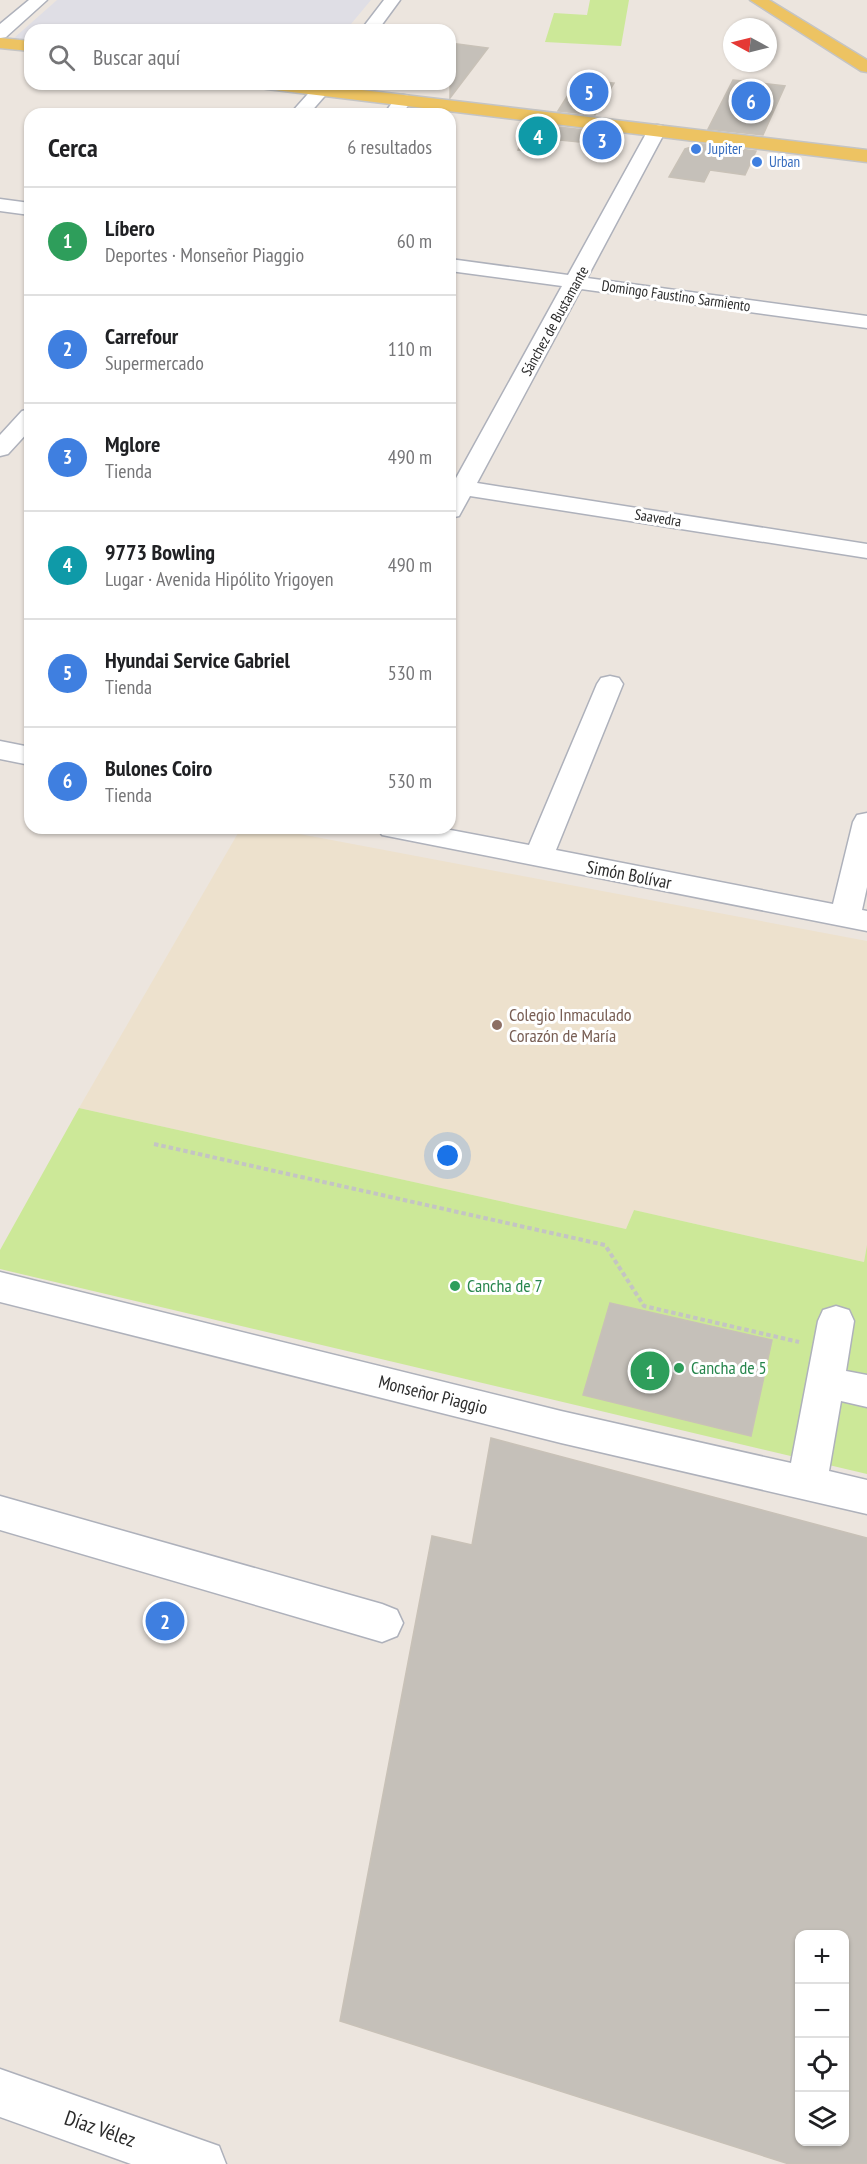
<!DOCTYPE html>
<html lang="es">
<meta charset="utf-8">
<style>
body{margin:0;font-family:"PT Sans Narrow",sans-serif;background:#f2f2f2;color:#202124}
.controls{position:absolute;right:18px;bottom:18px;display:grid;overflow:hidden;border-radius:12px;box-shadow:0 2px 4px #0004}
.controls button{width:54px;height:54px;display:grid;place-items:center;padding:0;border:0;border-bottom:2px solid #e0e0e0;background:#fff;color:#202124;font:30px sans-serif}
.compass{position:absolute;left:723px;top:18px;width:54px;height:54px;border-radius:50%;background:#fff;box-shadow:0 2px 4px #0004;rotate:277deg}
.you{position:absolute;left:448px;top:1156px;width:21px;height:21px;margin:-15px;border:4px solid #fff;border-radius:50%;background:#1a73e8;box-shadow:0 0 0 9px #1a73e833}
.badge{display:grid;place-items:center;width:39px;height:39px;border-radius:50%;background:#2563eb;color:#fff;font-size:20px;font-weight:700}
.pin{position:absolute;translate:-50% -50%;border:3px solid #fff;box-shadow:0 2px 6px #0006}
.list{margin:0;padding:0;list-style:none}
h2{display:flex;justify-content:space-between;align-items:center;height:78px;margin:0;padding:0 24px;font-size:26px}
h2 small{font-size:20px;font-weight:400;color:#757577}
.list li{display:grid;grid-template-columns:39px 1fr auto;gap:18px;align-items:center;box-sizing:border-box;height:108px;padding:0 24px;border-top:2px solid #e0e0e0}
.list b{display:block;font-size:22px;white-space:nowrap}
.list p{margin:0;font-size:20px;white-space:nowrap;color:#757577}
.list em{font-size:20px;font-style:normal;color:#757577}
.icon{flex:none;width:33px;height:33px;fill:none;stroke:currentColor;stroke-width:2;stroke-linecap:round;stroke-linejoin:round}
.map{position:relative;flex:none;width:867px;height:2164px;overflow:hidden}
.search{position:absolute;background:#fff;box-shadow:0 2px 4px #0004;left:24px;top:24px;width:432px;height:66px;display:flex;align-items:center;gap:15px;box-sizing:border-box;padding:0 21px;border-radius:18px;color:#757577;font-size:22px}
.panel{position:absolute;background:#fff;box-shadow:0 2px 4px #0004;left:24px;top:108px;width:432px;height:726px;border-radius:18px}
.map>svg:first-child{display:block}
.industrial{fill:#dfdee5}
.education{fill:#ede1cd}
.pitch{fill:#cce898}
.building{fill:#c5c0b9;stroke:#c8c1b7;stroke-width:1.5;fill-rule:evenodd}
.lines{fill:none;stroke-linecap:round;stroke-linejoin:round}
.minor-casing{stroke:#aeb1bb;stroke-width:3}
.major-casing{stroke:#c4c4c4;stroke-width:3}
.path{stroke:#c4c4c4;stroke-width:4;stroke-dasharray:4.5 3;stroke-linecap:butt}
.minor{fill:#fff;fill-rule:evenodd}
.major{fill:#edc362;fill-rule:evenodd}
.shop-dot{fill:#3f7fe0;stroke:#fff;stroke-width:2}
.education-dot{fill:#8d6e63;stroke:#fff;stroke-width:2}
.leisure-dot{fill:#2e9e5b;stroke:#fff;stroke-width:2}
.labels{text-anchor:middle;stroke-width:6;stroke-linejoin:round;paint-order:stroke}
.far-shop-label{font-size:15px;fill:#366cbe;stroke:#fff;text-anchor:start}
.far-street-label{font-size:15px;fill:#2b2b2b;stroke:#fff}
.street-label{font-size:18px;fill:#2b2b2b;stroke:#fff}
.education-label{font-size:18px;fill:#785e54;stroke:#fff;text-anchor:start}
.leisure-label{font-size:18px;fill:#27864d;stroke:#fff;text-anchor:start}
.near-street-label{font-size:21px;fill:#2b2b2b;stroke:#fff}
</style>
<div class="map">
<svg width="867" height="2164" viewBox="0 0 867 2164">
<rect width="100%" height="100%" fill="#ece5de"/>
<path class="industrial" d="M57 0H371L346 30H30V40L14 38Z"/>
<path class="education" d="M241 828H268L867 941V1245L864 1262 634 1210 626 1229 79 1108Z"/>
<path class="pitch" d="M590 0H629L621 46 545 42 554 13 587 15Z
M79 1108 626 1229 634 1210 864 1262 867 1245V1474L0 1269V1250Z"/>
<path class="building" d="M450 43 488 48 450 98Z
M578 79 614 83 595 115 558 111Z
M733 80 785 86 763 135 708 129Z
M527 124 550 126 586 130 579 142 550 139 542 153 518 150Z
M701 144 756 151 745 175 710 170 704 182 669 177 685 149Z
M610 1303 772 1340 751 1436 583 1395Z
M491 1438 867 1538V2164H789L340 2021 432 1536 472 1545ZM800 1935H844V2142H800Z"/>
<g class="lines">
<defs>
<path id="minor" d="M29 0H47L6 37 0 38V24Z
M384 0H400L378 30H361Z
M321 85 327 86 330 90 309 114H290L315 86Z
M403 95 409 96 412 100 402 114H384L397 96Z
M657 125 663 126 666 130 587 278 867 316V328L581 289 477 483 867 544V558L470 496 459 516 450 518V479L455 480 562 286 450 271V259L568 275 648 130 651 126Z
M0 199 30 203V215L0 211Z
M30 409V430L8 454 0 456V435L22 411Z
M610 676 619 678 623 684 556 850 833 904 853 822 857 815 867 813V887L862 910 867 911V931L382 835 377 828H440L529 845 597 684 601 678Z
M0 741 30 747V765L0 759Z
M0 1272 561 1411 791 1463 818 1321 823 1310 836 1306 849 1310 854 1321 846 1371 867 1375V1407L841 1401 829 1471 867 1480V1514L561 1443 0 1302Z
M0 1496 382 1604 397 1610 403 1623 397 1636 382 1642 0 1530Z
M0 2069 219 2146 226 2164H131L0 2117Z"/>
<path id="major" d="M750 0H769L867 60V72L861 71Z
M0 38 30 41V51L0 48Z
M258 84H311L867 150V162L267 89 261 88Z"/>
</defs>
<use href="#minor" class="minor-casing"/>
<use href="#major" class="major-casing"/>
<path class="path" d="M154 1144 605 1245 644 1306 799 1342"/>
<use href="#minor" class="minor"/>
<use href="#major" class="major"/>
</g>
<g class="shop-dot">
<circle cx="696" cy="149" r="6"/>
<circle cx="757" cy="162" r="6"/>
</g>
<circle class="education-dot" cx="497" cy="1025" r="6"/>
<g class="leisure-dot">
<circle cx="455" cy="1286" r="6"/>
<circle cx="679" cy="1368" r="6"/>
</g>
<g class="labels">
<g class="far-shop-label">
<text x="708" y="154">Jupiter</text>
<text x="769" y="167">Urban</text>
</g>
<g class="far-street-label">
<text transform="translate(676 296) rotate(8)" y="5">Domingo Faustino Sarmiento</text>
<text transform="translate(555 321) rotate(-61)" y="5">Sánchez de Bustamante</text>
<text transform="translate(658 518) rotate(9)" y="5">Saavedra</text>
</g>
<g class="street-label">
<text transform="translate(629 875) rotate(11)" y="6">Simón Bolívar</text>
<text transform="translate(433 1395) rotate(14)" y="6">Monseñor Piaggio</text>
</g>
<g class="education-label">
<text x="509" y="1021">Colegio Inmaculado<tspan x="509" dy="21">Corazón de María</tspan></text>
</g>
<g class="leisure-label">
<text x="467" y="1292">Cancha de 7</text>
<text x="691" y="1374">Cancha de 5</text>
</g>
<g class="near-street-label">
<text transform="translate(100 2129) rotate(19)" y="7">Díaz Vélez</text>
</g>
</g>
</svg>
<div class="controls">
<button>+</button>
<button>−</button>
<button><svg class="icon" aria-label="locate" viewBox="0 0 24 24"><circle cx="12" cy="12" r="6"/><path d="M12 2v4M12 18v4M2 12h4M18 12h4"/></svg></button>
<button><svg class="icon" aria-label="layers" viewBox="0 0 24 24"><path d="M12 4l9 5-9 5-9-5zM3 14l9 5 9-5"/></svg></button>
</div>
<svg class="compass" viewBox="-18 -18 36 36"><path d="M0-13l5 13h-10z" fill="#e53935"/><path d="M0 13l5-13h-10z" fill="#757577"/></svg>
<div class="you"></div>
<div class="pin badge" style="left:650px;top:1371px;background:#2e9e5b">1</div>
<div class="pin badge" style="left:165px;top:1621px;background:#3f7fe0">2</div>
<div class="pin badge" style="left:602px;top:140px;background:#3f7fe0">3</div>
<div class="pin badge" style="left:538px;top:136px;background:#0f9aa8">4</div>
<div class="pin badge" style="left:589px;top:92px;background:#3f7fe0">5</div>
<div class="pin badge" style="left:751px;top:101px;background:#3f7fe0">6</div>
<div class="search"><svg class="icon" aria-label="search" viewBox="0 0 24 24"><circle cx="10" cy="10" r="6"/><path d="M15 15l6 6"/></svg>Buscar aquí</div>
<section class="panel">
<h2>Cerca<small>6 resultados</small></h2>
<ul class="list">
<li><span class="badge" style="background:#2e9e5b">1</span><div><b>Líbero</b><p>Deportes · Monseñor Piaggio</p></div><em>60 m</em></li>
<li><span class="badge" style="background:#3f7fe0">2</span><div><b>Carrefour</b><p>Supermercado</p></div><em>110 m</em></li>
<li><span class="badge" style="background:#3f7fe0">3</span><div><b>Mglore</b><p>Tienda</p></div><em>490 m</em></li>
<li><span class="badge" style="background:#0f9aa8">4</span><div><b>9773 Bowling</b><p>Lugar · Avenida Hipólito Yrigoyen</p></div><em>490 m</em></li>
<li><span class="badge" style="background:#3f7fe0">5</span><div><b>Hyundai Service Gabriel</b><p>Tienda</p></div><em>530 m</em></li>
<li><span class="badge" style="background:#3f7fe0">6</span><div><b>Bulones Coiro</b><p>Tienda</p></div><em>530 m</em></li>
</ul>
</section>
</div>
